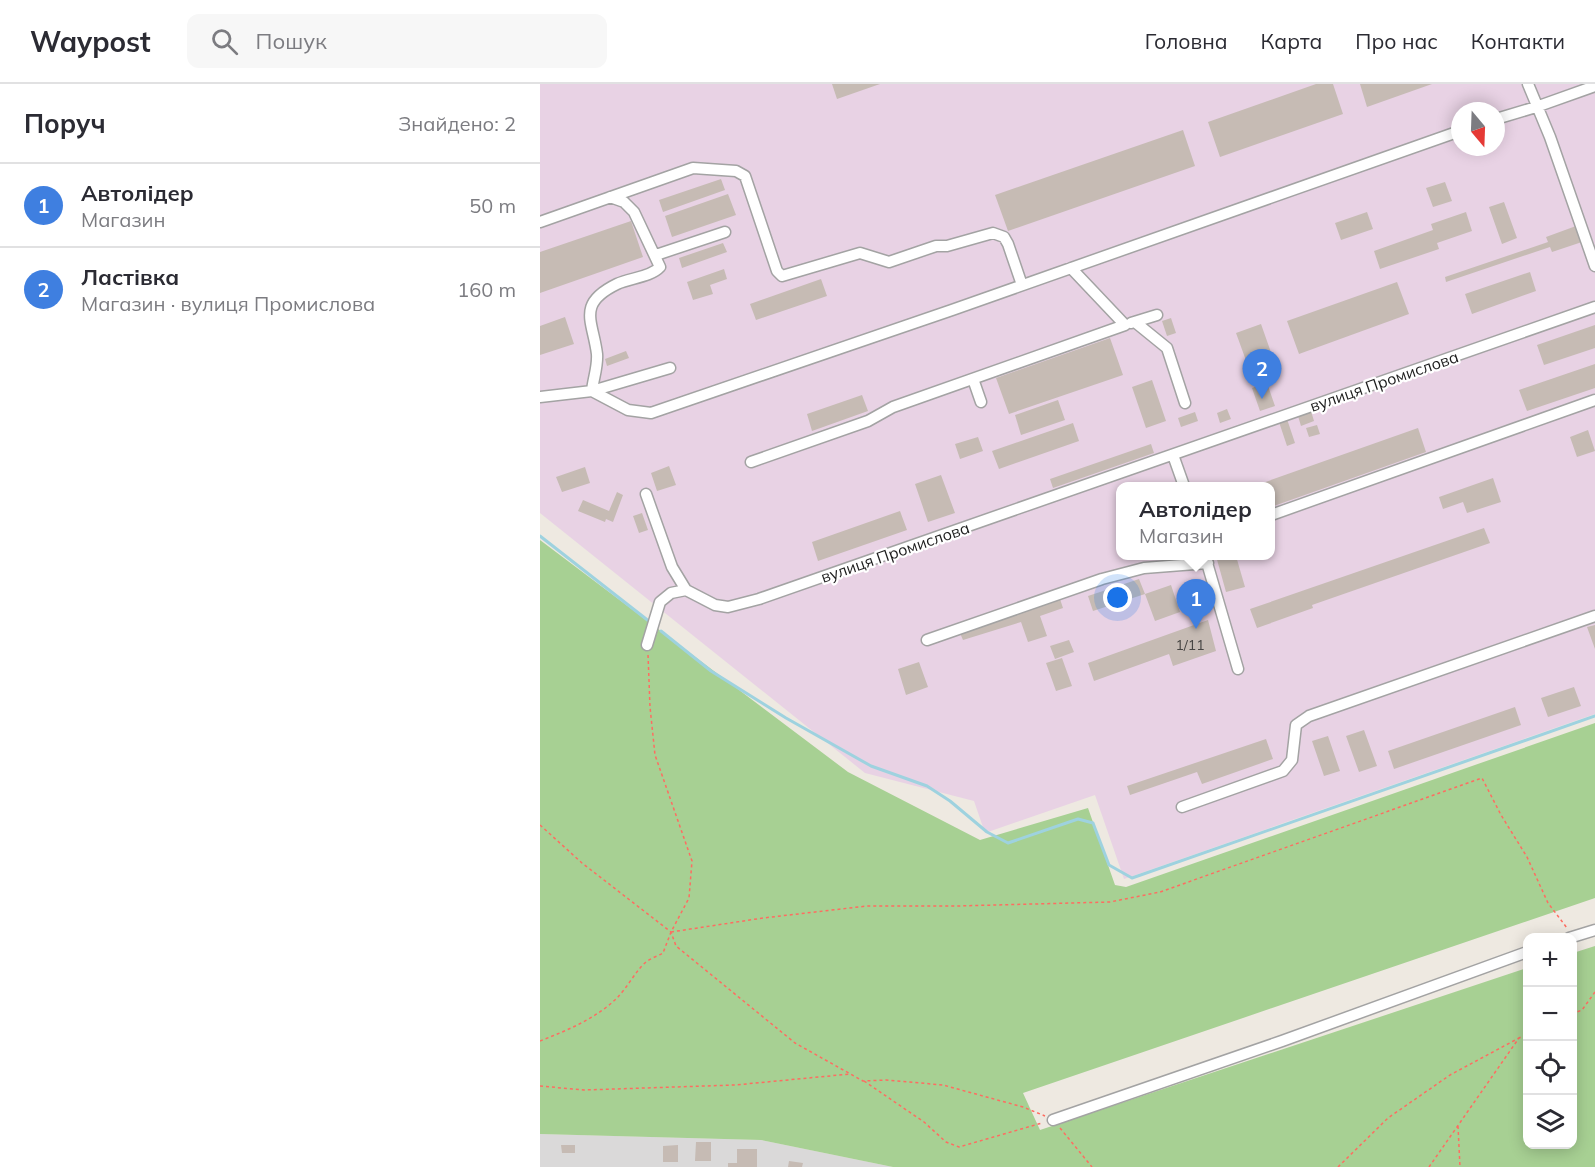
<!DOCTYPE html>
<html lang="uk">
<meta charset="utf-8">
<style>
body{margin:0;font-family:Mulish,sans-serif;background:#f7f7f7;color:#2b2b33}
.controls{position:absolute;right:18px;bottom:18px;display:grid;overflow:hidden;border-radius:12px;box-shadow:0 3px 15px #0003}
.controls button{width:54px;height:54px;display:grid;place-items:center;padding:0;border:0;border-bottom:2px solid #e1e1e2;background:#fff;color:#2b2b33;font:30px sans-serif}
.compass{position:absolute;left:911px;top:18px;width:54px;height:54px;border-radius:50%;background:#fff;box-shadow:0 3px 15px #0003;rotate:161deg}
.you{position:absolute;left:578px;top:514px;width:21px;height:21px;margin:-15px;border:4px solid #fff;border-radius:50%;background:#1a73e8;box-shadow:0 0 0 9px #1a73e833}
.badge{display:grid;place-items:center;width:39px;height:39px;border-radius:50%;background:#b45309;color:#fff;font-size:20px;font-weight:700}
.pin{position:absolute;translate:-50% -50px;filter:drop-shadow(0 2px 3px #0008)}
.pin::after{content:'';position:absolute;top:32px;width:21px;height:18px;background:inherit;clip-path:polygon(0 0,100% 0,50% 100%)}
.popup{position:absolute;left:576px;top:398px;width:159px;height:78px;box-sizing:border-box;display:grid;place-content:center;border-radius:12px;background:#fff;filter:drop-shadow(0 2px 4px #0005);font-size:20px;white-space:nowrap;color:#7c7c81}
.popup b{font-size:22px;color:#2b2b33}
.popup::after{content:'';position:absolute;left:50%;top:100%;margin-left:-12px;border:12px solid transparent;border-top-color:#fff}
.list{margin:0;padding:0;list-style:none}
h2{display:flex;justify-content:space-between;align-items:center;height:78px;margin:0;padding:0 24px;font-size:26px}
h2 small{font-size:20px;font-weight:400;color:#7c7c81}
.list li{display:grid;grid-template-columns:39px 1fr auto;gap:18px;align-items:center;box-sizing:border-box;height:84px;padding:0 24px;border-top:2px solid #e1e1e2}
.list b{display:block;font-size:22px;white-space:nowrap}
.list p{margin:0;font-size:20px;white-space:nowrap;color:#7c7c81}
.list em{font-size:20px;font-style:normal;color:#7c7c81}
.icon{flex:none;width:33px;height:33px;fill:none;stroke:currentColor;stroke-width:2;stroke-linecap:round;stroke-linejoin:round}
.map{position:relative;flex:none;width:1055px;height:1083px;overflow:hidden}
header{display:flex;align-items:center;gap:36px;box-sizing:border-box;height:84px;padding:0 30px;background:#fff;border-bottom:2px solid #e1e1e2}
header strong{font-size:28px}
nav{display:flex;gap:33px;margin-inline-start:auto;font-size:21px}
.search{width:420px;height:54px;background:#f7f7f7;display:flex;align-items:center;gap:15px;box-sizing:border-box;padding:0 21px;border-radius:12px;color:#7c7c81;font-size:22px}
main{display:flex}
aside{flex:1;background:#fff}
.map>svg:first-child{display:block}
.residential{fill:#dad9d9}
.industrial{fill:#e8d2e4;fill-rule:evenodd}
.forest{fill:#a7d093}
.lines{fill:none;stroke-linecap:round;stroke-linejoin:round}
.stream{stroke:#9ed2df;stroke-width:3}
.building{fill:#c6bbb4}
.minor-casing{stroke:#a3a3a3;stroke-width:13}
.path{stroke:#ff6c61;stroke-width:1.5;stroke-dasharray:3 3;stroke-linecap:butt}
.minor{stroke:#fff;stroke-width:10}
.labels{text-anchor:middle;stroke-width:4.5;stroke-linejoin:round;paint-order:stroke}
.number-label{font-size:14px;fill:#464442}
.street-label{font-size:16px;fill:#1c1c1c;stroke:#fff}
</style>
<header>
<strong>Waypost</strong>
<div class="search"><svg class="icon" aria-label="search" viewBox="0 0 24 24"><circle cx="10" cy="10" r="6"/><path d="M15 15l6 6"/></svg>Пошук</div>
<nav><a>Головна</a><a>Карта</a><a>Про нас</a><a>Контакти</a></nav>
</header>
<main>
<aside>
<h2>Поруч<small>Знайдено: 2</small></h2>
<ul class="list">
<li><span class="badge" style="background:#3f7fe0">1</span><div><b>Автолідер</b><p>Магазин</p></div><em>50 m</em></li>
<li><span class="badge" style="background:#3f7fe0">2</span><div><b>Ластівка</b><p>Магазин · вулиця Промислова</p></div><em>160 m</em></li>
</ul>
</aside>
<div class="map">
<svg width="1055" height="1083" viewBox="0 0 1055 1083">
<rect width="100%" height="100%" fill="#eee9e1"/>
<path class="residential" d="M0 1050 221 1056 353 1083H0Z"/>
<path class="industrial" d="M0 0H1055V630L584 795 555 711 445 749 434 717 325 689 0 429ZM920 27H956V63H920ZM581 402H731V472H581Z"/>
<path class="forest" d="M0 456 308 688 440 756 548 724 575 801 586 803 1055 639V814L483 1009 500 1046 987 884V1060H1032L1033 869 1055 862V1083H353L221 1056 0 1050Z"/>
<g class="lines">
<path class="stream" d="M0 452 110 538
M121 547 171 587 246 634 331 682 387 702 410 717 447 748 468 759 538 735 553 739 569 781 592 794 1055 632"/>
</g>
<path class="building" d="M292 0H340L297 15Z
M776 0H793L803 30 680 73 668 38Z
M820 0H892L827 23Z
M643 46 655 82 468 147 455 111Z
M181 95 185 106 123 128 119 116Z
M905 98 912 117 893 123 886 104Z
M188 110 196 131 132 153 125 132Z
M964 118 977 154 962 160 949 123Z
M827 128 833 145 801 156 795 139Z
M926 128 932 147 897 159 899 165 840 185 834 167 893 146 891 140Z
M91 137 103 173 0 209V168Z
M1036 142 1042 158 1012 168 1010 163 906 198 905 193 1008 158 1006 153Z
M183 159 187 168 142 184 139 174Z
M184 185 187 195 170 201 173 210 153 216 147 198Z
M990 188 996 207 932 230 925 210Z
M281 195 287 212 216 236 210 220Z
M857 198 869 230 759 270 747 237Z
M25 233 34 260 0 271V242Z
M631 234 636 249 627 252 622 237Z
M721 240 733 274 708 282 696 249Z
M1055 241V264L1004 281 997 261Z
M570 254 583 291 469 330 456 294Z
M86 267 89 274 67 282 65 275Z
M1055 280V304L987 327 979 306Z
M612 296 626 337 606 344 592 303Z
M727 299 735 322 720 327 712 304Z
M322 311 328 327 272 347 267 330Z
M518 316 525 336 481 351 475 331Z
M687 325 691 335 680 339 677 329Z
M771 327 774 337 761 342 758 332Z
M655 328 658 337 641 343 638 334Z
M747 335 755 359 747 362 739 338Z
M533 339 539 357 459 385 452 367Z
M777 341 780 350 769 353 766 344Z
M878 344 886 368 731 423V402H714Z
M1048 346 1055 367 1037 373 1030 353Z
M438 353 443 367 420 375 415 360Z
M611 360 614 369 513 404 510 395Z
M129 382 136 401 117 407 111 389Z
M45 383 50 399 22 408 16 393Z
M401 391 415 429 388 438 375 400Z
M953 394 961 418 927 429 923 418 903 425 899 413Z
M77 408 83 411 73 438 66 435 65 438 38 427 43 416 69 427Z
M360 427 367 446 278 477 272 458Z
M102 429 108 446 99 449 93 432Z
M944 444 950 459 772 521 773 524 717 544 710 525Z
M676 472H696L705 503 686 508Z
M599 495 605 510 553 527 548 512Z
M631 501 640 528 615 537 605 510Z
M519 512 523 524 500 532 507 552 488 558 481 538 423 556 419 547Z
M668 536 676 567 633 582 629 570 554 597 548 579Z
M1055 541V565L1047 543Z
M529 556 534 568 515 575 510 562Z
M522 574 532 602 516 607 506 579Z
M379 578 388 603 366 611 358 585Z
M1034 603 1041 622 1008 633 1001 614Z
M975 623 981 641 854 685 848 667Z
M824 646 837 682 819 688 806 652Z
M788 652 800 687 784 692 772 657Z
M726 655 733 675 662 700 657 688 590 711 587 702Z
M156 1058H171V1077H155Z
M21 1061H35V1069H22Z
M138 1061V1078H123V1062Z
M197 1065H217V1083H188V1079H197Z
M249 1077 263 1079 262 1083H248Z"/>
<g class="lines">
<defs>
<path id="minor" d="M988 0 1010 53 1055 182
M956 35 996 23 1055 2
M70 113 84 118 94 128 120 183C111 193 90 194 77 200 36 220 53 237 57 270 58 283 53 295 52 307L88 326 111 329 412 226 920 47
M0 138 153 84 196 87 205 92 237 187 242 192 320 169 349 178 396 162H407L453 149 464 153 468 160 482 201
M116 171 185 148
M595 238 627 264 645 319
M591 239 617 231
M433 295 441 318
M0 313 52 307 130 284
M633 371 644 402
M211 378 328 337 353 323 585 241 531 184
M106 410 132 483 146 506
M731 431 1055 316
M665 472 698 585
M387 556 562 495 604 484 668 479
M107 561 120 518 131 509 146 506 175 521 188 523 219 515 1055 223
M642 723 743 687 752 676 756 641 769 632 1055 532
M1029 854 1055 846
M513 1036 742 957 987 868"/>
</defs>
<use href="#minor" class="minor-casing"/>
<path class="path" d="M0 741 42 779 131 848 136 862 255 959 323 997 346 996 403 1001 483 1023 505 1032
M131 848 223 834 327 822H417L570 818 620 808 942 694 961 731 987 773 1008 819 1027 844
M1032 930 1042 926 1055 908
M0 957C28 946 55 935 77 914 87 904 97 885 106 878 111 874 118 872 123 869L131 848 149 814 152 777 115 671 110 623 108 570
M324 997 384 1038 406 1058 419 1063 502 1039
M0 1002 44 1006 195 1001 310 990
M918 1042 920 1083
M520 1044 552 1083
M798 1083 848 1034 910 991 979 954
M889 1083 979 954 987 950"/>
<use href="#minor" class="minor"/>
</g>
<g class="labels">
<g class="number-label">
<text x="650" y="566">1/11</text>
</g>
<g class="street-label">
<text transform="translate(844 297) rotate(-19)" y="6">вулиця Промислова</text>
<text transform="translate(355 468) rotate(-19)" y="6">вулиця Промислова</text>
</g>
</g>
</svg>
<div class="controls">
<button>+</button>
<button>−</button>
<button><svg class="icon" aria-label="locate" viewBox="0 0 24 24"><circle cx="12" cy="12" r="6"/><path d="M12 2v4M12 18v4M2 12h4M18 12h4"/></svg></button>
<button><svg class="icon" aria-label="layers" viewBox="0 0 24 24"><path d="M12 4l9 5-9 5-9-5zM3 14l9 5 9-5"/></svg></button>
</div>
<svg class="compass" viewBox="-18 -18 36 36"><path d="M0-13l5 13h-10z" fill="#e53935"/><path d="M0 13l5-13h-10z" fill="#7c7c81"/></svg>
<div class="you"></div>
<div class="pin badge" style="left:656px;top:545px;background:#3f7fe0">1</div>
<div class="popup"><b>Автолідер</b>Магазин</div>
<div class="pin badge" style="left:722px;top:315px;background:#3f7fe0">2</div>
</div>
</main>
